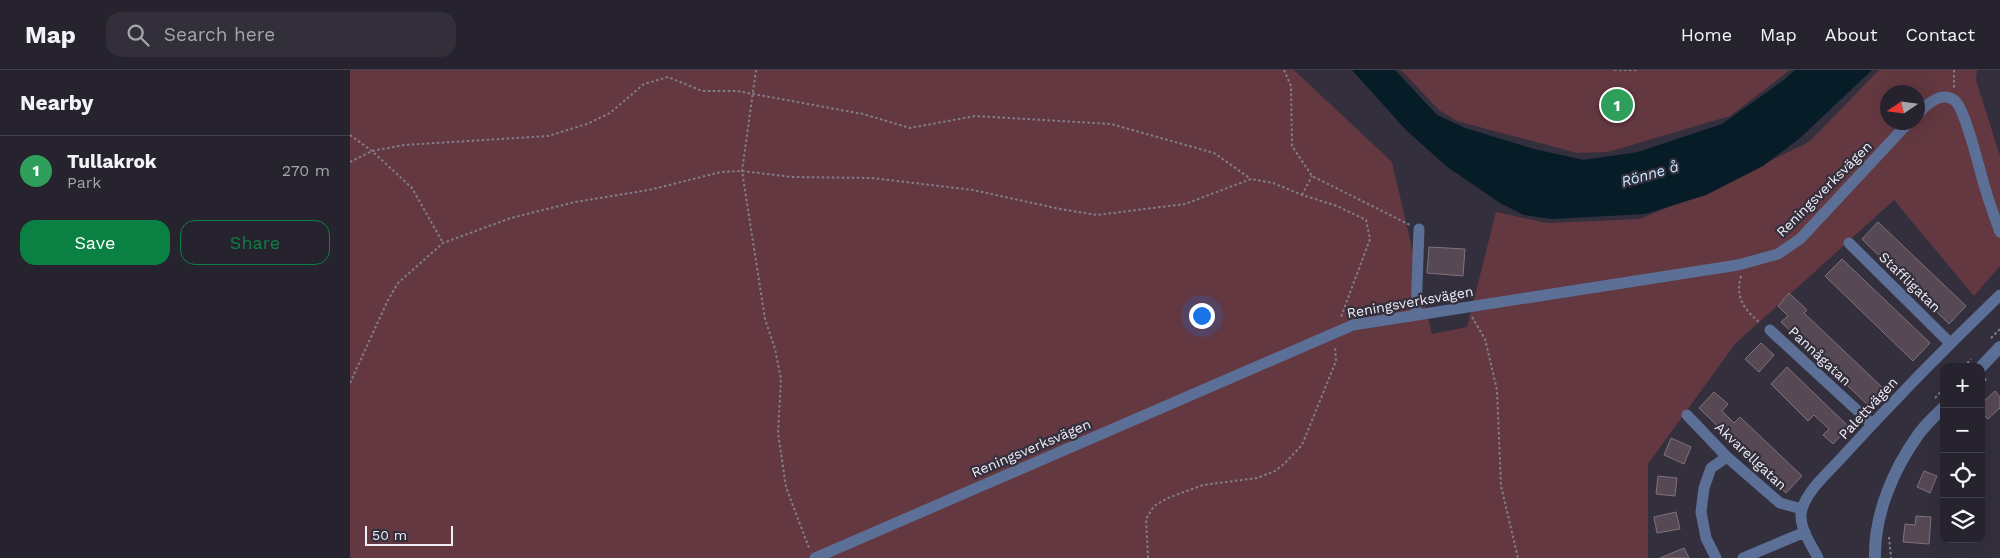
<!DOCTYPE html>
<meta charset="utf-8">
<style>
body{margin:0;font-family:"Work Sans",sans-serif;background:#322f3a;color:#f1f3f6}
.controls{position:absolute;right:15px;bottom:15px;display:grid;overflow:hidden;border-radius:10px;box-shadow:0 5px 20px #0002}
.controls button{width:45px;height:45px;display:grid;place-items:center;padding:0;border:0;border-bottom:1px solid #42404a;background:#26232e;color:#f1f3f6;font:25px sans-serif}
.compass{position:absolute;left:1530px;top:15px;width:45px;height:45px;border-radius:50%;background:#26232e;box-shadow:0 5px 20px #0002;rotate:257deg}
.scale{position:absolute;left:15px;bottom:12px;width:88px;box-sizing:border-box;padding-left:5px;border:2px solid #efedf6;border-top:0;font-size:14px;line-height:18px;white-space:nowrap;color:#efedf6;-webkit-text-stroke:4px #332f3d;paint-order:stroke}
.you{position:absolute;left:851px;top:245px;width:18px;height:18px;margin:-12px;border:4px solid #fff;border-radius:50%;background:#1a73e8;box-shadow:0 0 0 8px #1a73e833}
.badge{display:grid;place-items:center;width:32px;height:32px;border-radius:50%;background:#0b8043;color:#fff;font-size:16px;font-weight:700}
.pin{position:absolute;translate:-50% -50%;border:2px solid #fff;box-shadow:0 1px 5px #0006}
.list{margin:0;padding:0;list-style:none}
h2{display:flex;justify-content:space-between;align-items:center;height:65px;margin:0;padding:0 20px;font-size:21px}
h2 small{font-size:16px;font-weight:400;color:#a4a4aa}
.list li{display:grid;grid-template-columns:32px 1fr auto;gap:15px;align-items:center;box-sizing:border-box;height:70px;padding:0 20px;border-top:1px solid #42404a}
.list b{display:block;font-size:19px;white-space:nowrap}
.list p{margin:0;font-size:16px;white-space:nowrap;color:#a4a4aa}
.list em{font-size:16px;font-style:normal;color:#a4a4aa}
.actions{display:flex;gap:10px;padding:15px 20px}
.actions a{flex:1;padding:11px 0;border:1px solid #0b8043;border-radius:15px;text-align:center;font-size:18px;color:#0b8043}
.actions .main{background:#0b8043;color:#fff}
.icon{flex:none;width:28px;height:28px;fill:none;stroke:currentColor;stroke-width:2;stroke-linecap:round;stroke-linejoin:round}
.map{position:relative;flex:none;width:1650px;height:488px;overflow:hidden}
header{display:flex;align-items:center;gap:30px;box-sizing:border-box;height:70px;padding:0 25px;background:#26232e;border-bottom:1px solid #42404a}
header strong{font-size:24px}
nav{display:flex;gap:28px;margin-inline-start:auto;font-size:18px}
.search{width:350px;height:45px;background:#322f3a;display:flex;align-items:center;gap:12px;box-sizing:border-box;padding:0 18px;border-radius:15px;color:#a4a4aa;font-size:19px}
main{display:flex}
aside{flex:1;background:#26232e}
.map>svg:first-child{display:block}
.green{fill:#633841;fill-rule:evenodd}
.water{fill:#061c26}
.building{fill:#574954;stroke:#80717d}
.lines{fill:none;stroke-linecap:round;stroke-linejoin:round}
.path{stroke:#817e8a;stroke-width:2;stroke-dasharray:2.5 2.5;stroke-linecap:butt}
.minor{stroke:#5c6f96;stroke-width:11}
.tertiary{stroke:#5c6f96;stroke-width:12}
.labels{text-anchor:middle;stroke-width:4.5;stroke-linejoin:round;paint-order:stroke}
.street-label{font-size:14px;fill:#efedf6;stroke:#332f3d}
.water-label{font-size:15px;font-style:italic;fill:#c5eafe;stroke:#332f3d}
</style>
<header>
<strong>Map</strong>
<div class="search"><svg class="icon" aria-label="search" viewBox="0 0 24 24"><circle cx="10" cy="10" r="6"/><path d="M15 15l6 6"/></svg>Search here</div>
<nav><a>Home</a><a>Map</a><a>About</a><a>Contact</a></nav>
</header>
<main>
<aside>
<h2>Nearby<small></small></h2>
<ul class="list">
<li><span class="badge" style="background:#2e9e5b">1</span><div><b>Tullakrok</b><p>Park</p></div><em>270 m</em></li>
</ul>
<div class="actions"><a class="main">Save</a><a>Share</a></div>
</aside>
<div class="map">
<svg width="1650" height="488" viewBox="0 0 1650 488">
<rect width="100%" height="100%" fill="#332f3d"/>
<path class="green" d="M0 0H944L1042 92 1082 264 1117 257 1146 142 1197 153 1290 149 1357 121 1459 72 1529 0H1627L1626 10 1650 86V196L1624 226 1544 130 1385 274 1298 394V488H0ZM1538 22H1568V52H1538Z
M1051 0H1440L1380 46 1258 82 1227 83 1107 51 1089 40Z"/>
<path class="water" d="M1002 0H1045L1087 45 1115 58 1184 79 1234 90 1288 82 1372 54 1434 10 1445 0H1522L1450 68 1413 96 1356 125 1295 144 1202 149 1174 145 1150 133 1096 96 1055 59Z"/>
<path class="building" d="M1528 152 1616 236 1599 254 1512 169Z
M1079 177 1115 179 1113 206 1077 203Z
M1492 189 1580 273 1563 291 1475 206Z
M1439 223 1457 240 1454 243 1535 320 1520 337 1431 252 1438 246 1428 236Z
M1411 273 1424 285 1409 302 1395 289Z
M1437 297 1499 357 1483 374 1473 365 1479 359 1464 345 1458 351 1421 314Z
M1645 321 1650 327V338L1638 349 1631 342V334Z
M1364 322 1378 334 1372 341 1384 353 1390 347 1452 406 1436 423 1349 338Z
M1321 368 1341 377 1334 394 1314 385Z
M1574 401 1587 406 1580 423 1567 417Z
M1308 406 1327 408 1325 426 1306 424Z
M1326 442 1330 459 1307 463 1304 447Z
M1566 446 1581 447 1579 474 1553 472 1555 454 1565 455Z
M1334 478 1339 488H1310Z"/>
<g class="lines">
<path class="path" d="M406 0 392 101 415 249 425 279 431 309 428 363 436 417 459 478
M934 0 941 16 942 76 962 106 1060 155
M1264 0H1289
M1604 0V18
M0 65 22 81 62 118 93 173
M0 92 22 81 54 75 198 66 237 54 260 43 294 14 318 7 352 21H387L513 44 560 58 625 46 761 54 864 83 901 109
M952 125 962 106
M1391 206C1385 228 1394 239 1410 253
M1122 247 1135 269 1147 320 1151 416 1168 488
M1641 268 1650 259
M1614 297 1621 289
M0 313 38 230 48 213 93 173 161 148 225 132 299 120 371 102 392 101 442 107 522 108 623 120 710 139 747 145 835 134 901 109 923 113 952 125 987 136 1016 150 1020 169 991 247
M1631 314 1637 308
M1585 328 1594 318
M1539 467 1541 488
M798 488 796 449 804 436 818 428 853 415 907 408 925 401 934 394 952 375 986 291 985 276"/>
<path class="minor" d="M1568 44C1576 35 1591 21 1604 30 1616 38 1630 104 1636 121 1640 135 1645 148 1650 162
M1499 173 1600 273
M1066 244 1069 159
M1420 260 1522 354
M1337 345 1377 387 1430 433 1452 439
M465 488 1003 255 1388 195 1428 184 1450 169 1559 52
M1366 488 1356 468 1351 442 1354 418 1361 398 1377 387
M1393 488 1455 462
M1468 488C1461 474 1447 455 1452 439 1458 419 1480 401 1494 385 1544 330 1596 277 1650 225"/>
<path class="tertiary" d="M1631 297 1650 277
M1525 488C1524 445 1543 400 1568 365 1575 355 1585 346 1594 337"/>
</g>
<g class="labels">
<g class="street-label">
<text transform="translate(1474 119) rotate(-45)" y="5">Reningsverksvägen</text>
<text transform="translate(1560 212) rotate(44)" y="5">Staffligatan</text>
<text transform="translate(1060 232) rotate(-10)" y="5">Reningsverksvägen</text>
<text transform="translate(1470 286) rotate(43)" y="5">Pannågatan</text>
<text transform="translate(1518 338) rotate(-47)" y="5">Palettvägen</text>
<text transform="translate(681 378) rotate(-23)" y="5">Reningsverksvägen</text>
<text transform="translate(1401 386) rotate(43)" y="5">Akvarellgatan</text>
</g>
<g class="water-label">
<text transform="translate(1300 104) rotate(-16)" y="5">Rönne å</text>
</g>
</g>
</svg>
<div class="controls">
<button>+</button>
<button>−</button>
<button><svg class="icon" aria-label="locate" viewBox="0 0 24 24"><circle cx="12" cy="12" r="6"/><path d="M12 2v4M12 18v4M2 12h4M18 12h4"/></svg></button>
<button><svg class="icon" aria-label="layers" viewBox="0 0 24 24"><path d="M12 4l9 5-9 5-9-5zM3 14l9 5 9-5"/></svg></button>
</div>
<svg class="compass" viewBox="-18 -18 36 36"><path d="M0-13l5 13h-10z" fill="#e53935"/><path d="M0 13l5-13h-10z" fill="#a4a4aa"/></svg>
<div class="scale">50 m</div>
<div class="you"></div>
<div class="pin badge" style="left:1267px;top:35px;background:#2e9e5b">1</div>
</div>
</main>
